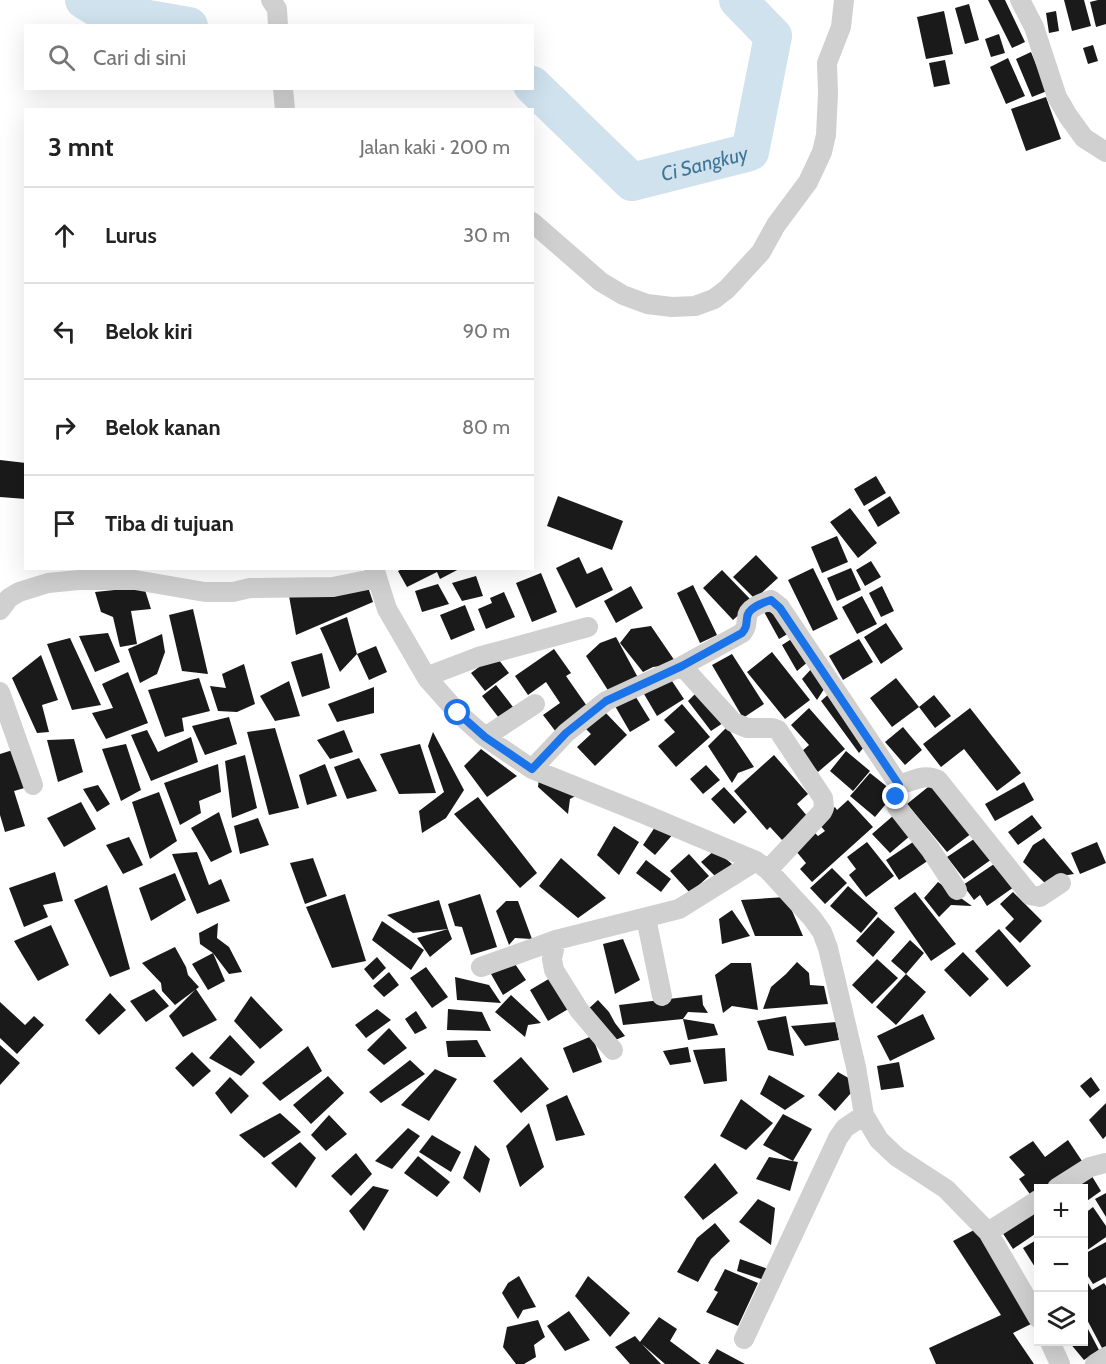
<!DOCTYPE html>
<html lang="id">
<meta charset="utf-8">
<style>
body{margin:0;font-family:Cabin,sans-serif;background:#f6f6f6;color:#222}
.controls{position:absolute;right:18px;bottom:18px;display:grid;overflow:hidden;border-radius:0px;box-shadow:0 6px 24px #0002}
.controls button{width:54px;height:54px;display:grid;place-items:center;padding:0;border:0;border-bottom:2px solid #e0e0e0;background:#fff;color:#222;font:30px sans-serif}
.stop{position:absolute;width:18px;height:18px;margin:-14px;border:4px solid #1a73e8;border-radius:50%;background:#fff}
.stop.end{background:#1a73e8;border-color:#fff;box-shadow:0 2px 6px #0008}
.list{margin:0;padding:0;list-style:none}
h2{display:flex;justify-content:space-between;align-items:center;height:78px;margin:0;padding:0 24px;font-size:26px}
h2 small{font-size:20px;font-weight:400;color:#767676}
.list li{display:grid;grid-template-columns:39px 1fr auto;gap:18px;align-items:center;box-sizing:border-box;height:96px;padding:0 24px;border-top:2px solid #e0e0e0}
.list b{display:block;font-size:22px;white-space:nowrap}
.list em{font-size:20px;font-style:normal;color:#767676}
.icon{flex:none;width:33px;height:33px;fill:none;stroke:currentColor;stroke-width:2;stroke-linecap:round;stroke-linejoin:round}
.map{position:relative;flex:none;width:1106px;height:1364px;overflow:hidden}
.search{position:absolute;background:#fff;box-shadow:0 6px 24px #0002;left:24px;top:24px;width:510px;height:66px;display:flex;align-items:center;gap:15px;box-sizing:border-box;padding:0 21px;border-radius:0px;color:#767676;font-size:22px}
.panel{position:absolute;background:#fff;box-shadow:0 6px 24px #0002;left:24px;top:108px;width:510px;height:462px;border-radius:0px}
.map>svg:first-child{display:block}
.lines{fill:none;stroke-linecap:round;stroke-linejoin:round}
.river{stroke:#cfe2ee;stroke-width:38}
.building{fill:#1a1a1a}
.street{stroke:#d0d0d0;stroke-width:20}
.route{stroke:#1a73e8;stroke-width:8}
.labels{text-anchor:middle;stroke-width:6;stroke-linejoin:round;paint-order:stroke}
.water-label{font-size:20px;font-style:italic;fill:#3f7597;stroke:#fff}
</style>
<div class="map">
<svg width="1106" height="1364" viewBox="0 0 1106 1364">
<rect width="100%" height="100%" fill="#fff"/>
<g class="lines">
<g class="river">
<path d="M84 0 102 11 189 26"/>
<path id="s1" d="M532 85 632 182 750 152 773 36 738 0"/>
</g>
</g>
<path class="building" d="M988 0H1005L1025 42 1012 48Z
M1064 0H1084L1091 26 1072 31Z
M1098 0H1106V24L1096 27 1090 2Z
M969 4 979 40 965 44 955 8Z
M944 11 953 54 926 59 917 17Z
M1056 11 1059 31 1049 33 1046 13Z
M999 34 1005 53 991 57 985 39Z
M1093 45 1098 61 1088 64 1083 48Z
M1031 52 1047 91 1032 97 1016 59Z
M1008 58 1025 96 1006 104 990 67Z
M945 60 950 84 934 87 929 63Z
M1046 97 1061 139 1026 151 1011 109Z
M0 460 26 463V499L0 497Z
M876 476 886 493 864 506 854 489Z
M558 496 623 521 612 550 547 526Z
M890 496 900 513 878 527 868 510Z
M850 508 877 543 858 558 830 522Z
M837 536 848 562 822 573 811 547Z
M756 555 778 578 755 599 733 577Z
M579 557 587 574 602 567 613 590 576 608 556 568Z
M871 561 881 577 865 586 856 570Z
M404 568H461L440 579 437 572 407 587 398 571Z
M813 568 838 619 813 631 788 580Z
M851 568 861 590 837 601 827 578Z
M722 570 753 602 733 620 703 588Z
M541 573 557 612 532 622 516 583Z
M476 576 483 596 462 601 452 583Z
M438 584 449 604 422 612 415 591Z
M693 585 717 635 700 643 677 593Z
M631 586 643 608 616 623 604 601Z
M882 586 894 611 881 617 869 593Z
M144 587 151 609 131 611 137 644 120 647 113 617 101 612 95 592Z
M368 587 373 602 296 635 289 596Z
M504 592 515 617 486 629 478 609 492 603 490 598Z
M862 596 877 624 857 634 842 607Z
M465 605 475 630 451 640 440 615Z
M771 606 791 632 779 639 763 610Z
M193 609 208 674 182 671 169 615Z
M347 617 357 654 340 672 320 628Z
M886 623 903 649 881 664 864 637Z
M651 626 677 664 653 667 643 672 620 643 631 629Z
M108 633 120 662 95 672 79 636Z
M162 634 165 652 157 674 140 683 128 649Z
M616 637 642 685 611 695 586 656 600 643Z
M70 638 101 705 72 710 47 644Z
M793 638 809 661 797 671 782 645Z
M859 639 873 662 843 680 829 656Z
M376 646 387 672 369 680 357 654Z
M554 649 571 673 566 676 589 709 556 732 543 715 560 703 546 682 528 695 515 676Z
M772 652 810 700 785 719 747 672Z
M322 653 330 688 302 697 291 662Z
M732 654 764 704 743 718 712 665Z
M41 655 58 700 42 705 49 732 37 733 12 678Z
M495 655 509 673 485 691 471 673Z
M244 664 255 704 237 712 218 711 210 686 226 688 222 674Z
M813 667 826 686 817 700 802 679Z
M128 672 148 723 106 739 92 713 113 708 102 684Z
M199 678 210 711 182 718 184 731 165 737 148 690Z
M670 678 684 699 657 716 644 694Z
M896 678 919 707 934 695 951 716 935 728 919 707 892 727 870 698Z
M289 681 300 716 275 721 260 696Z
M496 685 513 707 499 718 482 696Z
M374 687V713L337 722 328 704Z
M697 692 723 723 711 731 688 701Z
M830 693 864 747 859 753 821 701Z
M634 694 650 720 630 732 615 706Z
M682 704 710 737 676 767 658 746 675 732 664 720Z
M809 708 845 749 818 772 801 752 809 745 791 725Z
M970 708 1021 773 997 791 964 749 941 767 923 744Z
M603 710 627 735 595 766 577 747 591 734 584 727Z
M229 717 237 744 205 755 192 726Z
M727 727 754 767 738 773 732 783 708 746Z
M903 727 922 750 905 765 885 742Z
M275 728 299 808 269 815 247 732Z
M147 730 158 752 191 737 198 762 151 781 131 735Z
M344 730 353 752 330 759 317 740Z
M433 732 464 790 446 818 422 833 419 811 444 792 428 746Z
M74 739 83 772 58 782 47 740Z
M126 744 141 790 121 801 102 749Z
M420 744 436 793 399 794 380 754Z
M16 749 28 787 14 791 25 826 5 832 0 815V754Z
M481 749 517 776 487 797 464 766Z
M846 751 870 771 853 791 830 771Z
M245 755 257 808 232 818 225 761Z
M774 755 808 794 797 804 808 817 782 840 770 827 767 830 734 791Z
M359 758 377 791 347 799 334 767Z
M218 764 221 792 199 801 201 813 180 825 164 783Z
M325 764 337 796 307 805 299 775Z
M706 765 720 780 703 794 690 779Z
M870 773 895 793 875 817 850 796Z
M539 778 581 793 570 799 568 814 538 787Z
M1024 782 1034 800 995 821 985 804Z
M933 783 972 833 947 852 907 804Z
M98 785 110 804 97 812 83 789Z
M724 787 747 812 734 824 711 799Z
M159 792 177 841 150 859 132 802Z
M478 797 537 873 520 888 454 814Z
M848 800 873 827 812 882 800 869 806 863 795 850 815 833 818 836 825 831 818 823 835 807 837 810Z
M81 802 96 829 64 847 47 818Z
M219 812 232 852 211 862 191 828Z
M894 815 911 835 890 853 872 834Z
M1032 815 1042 828 1018 845 1008 832Z
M258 818 269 845 240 854 234 826Z
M657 824 674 833 655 855 643 845Z
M614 826 639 842 619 875 597 855Z
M129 837 143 865 123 874 106 845Z
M977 837 992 859 964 879 947 857Z
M1044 838 1074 874 1055 877 1047 885 1023 862 1033 845Z
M916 840 929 860 899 880 886 860Z
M867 842 894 876 866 897 849 875 856 869 847 857Z
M1097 842 1106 863 1080 874 1071 853Z
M715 850 732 864 718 879 701 862Z
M197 852 209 885 221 879 230 901 197 914 172 854Z
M689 854 709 876 690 893 670 871Z
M313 858 327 896 305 904 290 863Z
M561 858 606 898 578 918 539 886Z
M646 860 671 879 661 892 636 873Z
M997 862 1014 887 987 906 980 895 974 900 963 885Z
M832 868 847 883 825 904 810 888Z
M55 872 63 901 43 905 48 917 24 927 9 888Z
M175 873 186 900 151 921 139 888Z
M938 882 972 906 951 905 939 917 924 898Z
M107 885 130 969 110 977 74 900Z
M848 886 878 913 861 933 830 906Z
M915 892 956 944 931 961 894 908Z
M1013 892 1042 921 1020 943 1005 928 1014 919 1000 904Z
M345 894 366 961 332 968 306 907Z
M480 894 497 947 471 955 462 927 455 926 448 904Z
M786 897 803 936H755L741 900Z
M439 900 448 929 413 933 387 915Z
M506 901H518L532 939 515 938 509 945 496 911Z
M732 910 750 936 722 944 719 919Z
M878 917 895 932 873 957 856 941Z
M382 921 424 950 411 970 372 940Z
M218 923 217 938 229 947 242 972 229 974 213 953 225 981 208 990 192 964 213 953 200 944 199 933Z
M51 925 69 965 38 981 14 941Z
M448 929 452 939 430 957 417 938Z
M999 929 1031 966 1007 987 975 951Z
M623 939 640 980 615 994 603 944Z
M910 940 924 953 906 974 891 961Z
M175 947 186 967 188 975 199 987 175 1005 162 991 161 983 142 963Z
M963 952 989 979 970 997 944 970Z
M377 957 386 968 373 980 364 969Z
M877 959 898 978 872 1004 852 985Z
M513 961 526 980 503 995 491 974Z
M797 962 809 973 810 985 824 986 828 1004 763 1009 771 987 786 974Z
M731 963H751L758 1010 732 1006 723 1013 715 975Z
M426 967 448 997 432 1008 410 978Z
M389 972 399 985 384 997 373 986Z
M906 974 926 992 896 1025 876 1007Z
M455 977 489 985 501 1003 457 1000Z
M552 977 570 1008 548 1021 530 990Z
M154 989 169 1006 146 1022 130 1001Z
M196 989 217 1020 183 1037 169 1016Z
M110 993 126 1010 99 1035 85 1020Z
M511 995 541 1023 528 1025 525 1037 495 1012Z
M702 995 703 1005 708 1013 688 1012 683 1019 623 1025 619 1005Z
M251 996 283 1030 260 1049 234 1021Z
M598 1000 609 1012 615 1023 625 1036 613 1041 586 1011Z
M0 1002 25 1025 34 1016 44 1025 17 1054 0 1038Z
M377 1009 391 1020 366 1038 355 1025Z
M448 1009 482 1012 491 1031 447 1030Z
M416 1011 427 1028 415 1034 405 1019Z
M923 1014 935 1039 890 1061 877 1036Z
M786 1016 794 1056 768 1050 757 1021Z
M683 1019 714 1024 718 1035 688 1040Z
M836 1022 839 1040 805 1046 791 1026Z
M389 1028 407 1048 384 1065 367 1050Z
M230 1035 255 1062 241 1076 209 1058Z
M592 1036 602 1062 573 1073 563 1048Z
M477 1040 486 1057H448L446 1041Z
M0 1045 20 1063 0 1085Z
M308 1046 322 1071 280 1101 262 1083Z
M688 1047 691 1062 670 1065 663 1051Z
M725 1048 727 1081 704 1084 693 1050Z
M192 1052 211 1071 193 1087 175 1068Z
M521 1057 549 1089 521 1113 493 1081Z
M410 1060 425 1074 381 1103 369 1092Z
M899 1062 904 1087 881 1090 877 1066Z
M435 1069 457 1079 429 1121 401 1105Z
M838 1072 859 1084 835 1111 818 1095Z
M769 1075 805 1096 785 1110 760 1094Z
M328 1076 344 1093 311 1124 293 1105Z
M230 1077 249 1096 231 1114 215 1093Z
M1091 1077 1100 1090 1090 1098 1080 1086Z
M567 1095 585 1135 556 1141 546 1105Z
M741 1099 773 1123 746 1150 720 1136Z
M1106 1103V1136L1103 1139 1089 1120Z
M280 1113 301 1132 264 1158 239 1135Z
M783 1114 812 1129 793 1161 763 1145Z
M329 1115 347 1134 326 1151 311 1135Z
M529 1123 544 1167 520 1187 506 1146Z
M408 1128 420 1136 392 1169 375 1161Z
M432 1135 461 1152 451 1172 419 1152Z
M1068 1140 1084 1164 1045 1188H1038V1192L1032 1197 1019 1179 1025 1175 1009 1157 1033 1141 1045 1157Z
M300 1142 316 1158 296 1188 271 1163Z
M475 1145 490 1159 480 1193 463 1178Z
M356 1153 372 1174 351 1196 331 1176Z
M418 1156 450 1182 437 1197 404 1173Z
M769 1157 798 1162 790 1191 756 1179Z
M715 1163 738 1193 703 1220 684 1197Z
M1090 1173 1101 1191 1084 1203V1188H1065Z
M373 1186 389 1190 364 1231 349 1211Z
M1106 1193V1217L1095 1199Z
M758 1199 775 1208 771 1245 739 1222Z
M1038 1205V1232L1013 1249 1000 1229Z
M1093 1207 1106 1226V1237L1086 1251 1084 1248V1214Z
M715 1223 730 1241 711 1259 698 1282 677 1272 697 1238Z
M976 1229 1035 1322 1013 1333 1034 1364H936L929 1348 1001 1315 953 1241Z
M1038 1239V1272L1023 1248Z
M1106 1242V1277L1093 1284 1084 1270V1254Z
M740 1259 768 1269 764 1280 737 1271Z
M725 1269 758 1283 738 1326 706 1312 718 1292 714 1290Z
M519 1276 536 1307 523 1310 518 1319 502 1293 508 1283Z
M588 1276 630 1313 610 1337 575 1296Z
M1084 1276 1092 1290 1104 1283 1106 1286V1346L1102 1348 1084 1314Z
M569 1311 590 1340 565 1351 547 1326Z
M659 1317 677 1329 670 1341 701 1364H665L642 1344 661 1364H630L615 1347 635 1336 640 1342Z
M538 1320 545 1337 534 1345 536 1357 524 1364H516L503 1347 507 1327Z
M1088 1329 1099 1350 1084 1360 1069 1342H1084V1332Z
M717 1349 745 1364H710L708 1363Z"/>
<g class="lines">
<path class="street" d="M271 0 277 9 278 26
M1020 0 1034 27 1057 97 1068 116 1084 138 1106 152
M283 88 285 110
M532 222 601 282 623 295 647 304 672 307 695 306 714 299 727 289 761 252 776 225 808 182 816 165 822 152 826 135 828 93 827 63 841 27 844 0
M374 568 387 609 427 678 458 713 485 737 532 769 644 814 756 861 768 870 812 918 822 932 828 948 856 1067 864 1115 879 1140 897 1157 946 1189 988 1232 1038 1318
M0 610 9 598 19 592 48 583 79 580H135L205 592H233L250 588 333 587 377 578
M682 666 733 722 747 728H772L778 730 823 798 824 808 822 812 768 870
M427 678 436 673 478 657 588 627
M0 692 33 785
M485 737 535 704
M532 769 566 733 606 701 682 666 742 633C747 627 746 625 747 618 747 608 762 603 771 600L780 607 899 785
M957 890 930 849 897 807 896 797 899 785C913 781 924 773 938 780L1030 895 1040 897 1061 883
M646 918 662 996
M556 940 552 959 554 970 579 1010 613 1050
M481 967 556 940 679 909 756 861
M1057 1188 1090 1167 1106 1163
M988 1232 1038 1200
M744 1339 838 1138 845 1128 864 1115
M1050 1342 1060 1364
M1095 1364 1106 1357"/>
</g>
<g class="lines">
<path class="route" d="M458 713 485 737 532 769 566 733 606 701 682 666 742 633C747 627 746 625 747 618 747 608 762 603 771 600L780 608 899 785 896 797"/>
</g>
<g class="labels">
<g class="water-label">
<text dy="7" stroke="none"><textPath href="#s1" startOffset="214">Ci Sangkuy</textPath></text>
</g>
</g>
</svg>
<div class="controls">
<button>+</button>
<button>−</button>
<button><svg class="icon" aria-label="layers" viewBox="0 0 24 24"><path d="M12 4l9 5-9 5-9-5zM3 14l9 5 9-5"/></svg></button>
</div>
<div class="stop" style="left:458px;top:713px"></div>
<div class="stop end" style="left:896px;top:797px"></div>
<div class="search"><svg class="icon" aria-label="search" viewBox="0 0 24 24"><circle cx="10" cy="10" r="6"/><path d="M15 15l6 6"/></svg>Cari di sini</div>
<section class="panel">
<h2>3 mnt<small>Jalan kaki · 200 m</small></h2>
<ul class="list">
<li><svg class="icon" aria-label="ahead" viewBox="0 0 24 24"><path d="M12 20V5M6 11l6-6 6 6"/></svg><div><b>Lurus</b></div><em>30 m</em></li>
<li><svg class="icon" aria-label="left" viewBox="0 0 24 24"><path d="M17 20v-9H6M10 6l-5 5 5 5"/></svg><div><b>Belok kiri</b></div><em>90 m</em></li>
<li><svg class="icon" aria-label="right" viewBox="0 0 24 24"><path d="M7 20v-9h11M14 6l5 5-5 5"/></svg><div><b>Belok kanan</b></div><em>80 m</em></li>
<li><svg class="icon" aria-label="arrive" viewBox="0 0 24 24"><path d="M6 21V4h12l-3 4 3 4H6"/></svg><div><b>Tiba di tujuan</b></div></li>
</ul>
</section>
</div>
